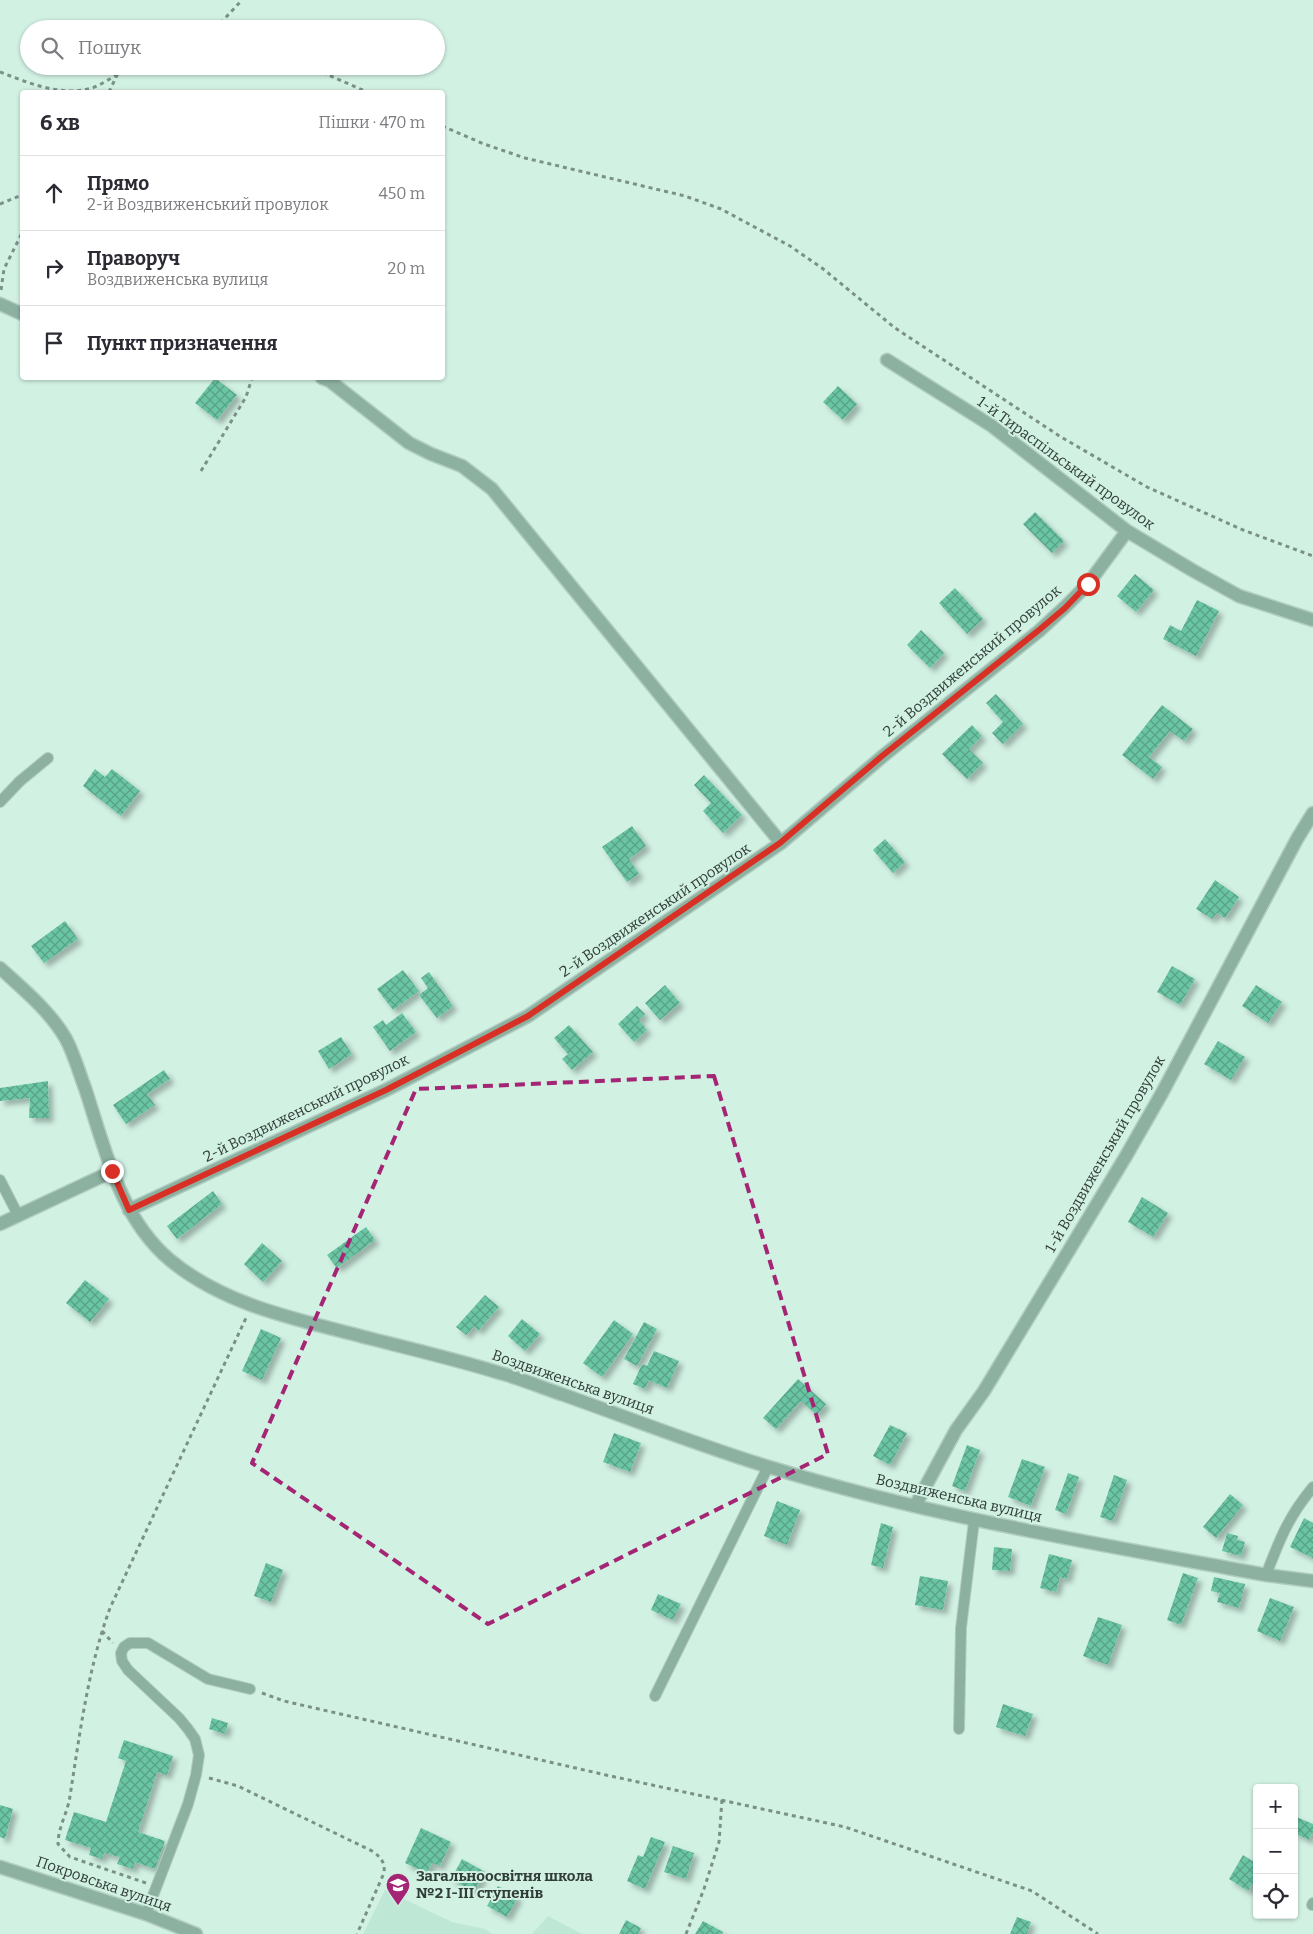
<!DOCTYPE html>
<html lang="uk">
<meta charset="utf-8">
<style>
body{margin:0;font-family:Bitter,serif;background:#f2f2f3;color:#2b2b33}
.controls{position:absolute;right:15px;bottom:15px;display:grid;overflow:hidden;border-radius:5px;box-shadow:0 1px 4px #0004}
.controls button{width:45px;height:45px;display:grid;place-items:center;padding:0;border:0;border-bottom:1px solid #e1e1e2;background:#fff;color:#2b2b33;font:25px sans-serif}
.stop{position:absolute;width:15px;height:15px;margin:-11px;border:4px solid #d93025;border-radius:50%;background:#fff}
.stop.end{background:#d93025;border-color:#fff;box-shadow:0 1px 5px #0008}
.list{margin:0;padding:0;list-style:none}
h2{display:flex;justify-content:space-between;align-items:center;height:65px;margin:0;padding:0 20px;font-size:21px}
h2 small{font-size:16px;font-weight:400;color:#7c7c81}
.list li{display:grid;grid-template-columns:32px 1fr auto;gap:15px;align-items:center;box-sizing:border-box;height:75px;padding:0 20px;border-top:1px solid #e1e1e2}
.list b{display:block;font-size:19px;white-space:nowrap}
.list p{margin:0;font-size:16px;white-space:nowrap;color:#7c7c81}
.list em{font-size:16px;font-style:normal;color:#7c7c81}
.icon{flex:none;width:28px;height:28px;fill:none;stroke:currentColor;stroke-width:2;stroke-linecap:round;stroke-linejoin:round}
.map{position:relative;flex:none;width:1313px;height:1934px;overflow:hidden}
.search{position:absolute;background:#fff;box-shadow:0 1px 4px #0004;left:20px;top:20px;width:425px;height:55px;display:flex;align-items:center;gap:12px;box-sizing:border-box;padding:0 18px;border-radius:28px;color:#7c7c81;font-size:19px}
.panel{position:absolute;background:#fff;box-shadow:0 1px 4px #0004;left:20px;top:90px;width:425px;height:290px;border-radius:5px}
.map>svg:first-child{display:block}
.built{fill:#bfe7d6}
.building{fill:url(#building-cross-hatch);filter:url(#shadow)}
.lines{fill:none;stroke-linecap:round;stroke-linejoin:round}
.lane-casing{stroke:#b1cdc1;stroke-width:12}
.street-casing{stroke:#b1cdc1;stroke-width:15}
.path{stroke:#7b9087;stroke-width:3;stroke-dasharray:4 4;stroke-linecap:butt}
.lane{stroke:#8cb1a1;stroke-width:10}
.street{stroke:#8cb1a1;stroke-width:12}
.route{stroke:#d93025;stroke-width:6}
.marked{fill:none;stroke:#a52575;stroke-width:4;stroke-dasharray:10 6;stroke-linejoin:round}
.labels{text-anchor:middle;stroke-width:4;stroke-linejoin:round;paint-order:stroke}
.street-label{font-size:15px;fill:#313d38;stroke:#d1f1e3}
.poi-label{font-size:15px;font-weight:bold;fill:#313d38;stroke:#d1f1e3;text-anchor:start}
</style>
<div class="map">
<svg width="1313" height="1934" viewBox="0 0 1313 1934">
<defs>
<pattern id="building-cross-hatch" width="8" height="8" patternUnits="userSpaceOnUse" patternTransform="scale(1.25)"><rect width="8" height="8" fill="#6ac5a4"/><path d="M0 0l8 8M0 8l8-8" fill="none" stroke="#58a187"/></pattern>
<filter id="shadow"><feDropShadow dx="4.5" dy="4.5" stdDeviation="2.5" flood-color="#0004"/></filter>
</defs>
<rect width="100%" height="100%" fill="#d1f1e3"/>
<path class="built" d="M385 1890 452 1922 485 1929 492 1934H363Z
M548 1916 582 1934H532Z"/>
<path class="building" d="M215 378 237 395 217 420 195 403Z
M838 386 857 404 843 420 823 402Z
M1035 512 1064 541 1052 553 1023 524Z
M1135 574 1154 590 1136 612 1117 596Z
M955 588 983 619 967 634 939 603Z
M1197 600 1219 611 1196 656 1163 639 1170 625 1181 631Z
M921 630 944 653 930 668 907 645Z
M996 694 1023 724 1003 744 992 733 1003 722 986 703Z
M1162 705 1193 729 1184 741 1170 731 1149 757 1162 767 1153 779 1122 755Z
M972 725 982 736 969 749 983 763 967 779 942 754Z
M95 769 105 777 112 769 140 791 121 816 83 786Z
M704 775 742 815 723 833 703 811 711 803 694 785Z
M632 826 646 846 629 859 639 874 627 882 602 847Z
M885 839 905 862 893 873 873 850Z
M1215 880 1239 897 1225 918 1217 913 1212 919 1196 909Z
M65 921 78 939 44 963 31 946Z
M1172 966 1195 979 1180 1005 1157 992Z
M403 970 419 991 393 1010 377 989Z
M429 972 453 1006 437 1018 419 995 428 988 421 978Z
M665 985 680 1003 660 1020 645 1003Z
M1256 985 1282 1002 1268 1023 1242 1006Z
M637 1006 645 1014 639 1020 647 1030 634 1042 618 1024Z
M402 1013 416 1032 390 1051 373 1027 383 1020 386 1025Z
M569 1025 593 1052 572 1070 562 1059 568 1054 554 1038Z
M341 1037 352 1054 329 1069 318 1051Z
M1218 1041 1245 1057 1231 1080 1204 1064Z
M164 1070 170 1079 147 1094 155 1105 126 1124 113 1105Z
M48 1081 49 1118H29L30 1098 0 1101V1088Z
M213 1191 222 1204 177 1239 167 1226Z
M1142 1197 1168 1213 1153 1237 1128 1222Z
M366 1227 375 1240 337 1268 327 1255Z
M262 1243 282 1261 263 1282 244 1264Z
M85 1280 109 1299 90 1322 66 1303Z
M485 1295 499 1307 478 1331 474 1326 466 1335 456 1327Z
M522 1319 540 1334 525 1351 508 1336Z
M614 1320 633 1334 602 1377 583 1363Z
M644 1322 657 1329 637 1366 624 1359Z
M261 1329 281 1338 262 1380 242 1371Z
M654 1351 679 1361 667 1388 649 1380 645 1389 633 1384 642 1364 647 1366Z
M798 1379 826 1404 817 1415 801 1401 776 1429 763 1418Z
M890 1425 907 1433 890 1465 873 1456Z
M614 1433 641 1443 630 1472 603 1462Z
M967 1445 980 1450 965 1491 952 1486Z
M1022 1459 1045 1467 1031 1506 1008 1497Z
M1068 1473 1079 1477 1066 1514 1055 1510Z
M1114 1475 1127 1480 1113 1521 1100 1517Z
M1230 1494 1243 1505 1216 1538 1203 1527Z
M777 1501 800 1510 787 1545 764 1536Z
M1304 1518 1313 1523V1558L1290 1547Z
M881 1523 893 1527 883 1568 871 1565Z
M1227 1533 1238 1536 1237 1540 1245 1542 1241 1556 1222 1551Z
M994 1547 1012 1549 1010 1571 992 1570Z
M1049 1554 1072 1560 1067 1579 1060 1577 1056 1592 1040 1588Z
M266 1563 283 1570 271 1602 254 1596Z
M1183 1573 1198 1578 1181 1625 1167 1620Z
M920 1576 948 1581 943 1610 915 1605Z
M1214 1577 1245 1584 1239 1608 1217 1602 1220 1593 1211 1591Z
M658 1594 681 1604 673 1620 651 1610Z
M1270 1598 1294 1607 1280 1641 1257 1631Z
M1098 1617 1122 1625 1108 1665 1083 1656Z
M1003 1704 1033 1714 1025 1736 996 1727Z
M212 1718 228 1723 225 1734 209 1729Z
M124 1740 173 1756 167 1775 157 1772 138 1832 165 1841 155 1869 135 1862 133 1869 117 1864 120 1857 104 1853 102 1859 89 1855 91 1848 65 1840 74 1812 106 1822 126 1761 118 1758Z
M0 1805 13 1809 5 1839 0 1837Z
M1294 1816 1313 1824V1832L1309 1840 1294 1833Z
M421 1828 451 1842 440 1866 432 1863 427 1873 405 1863Z
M651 1837 665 1842 645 1889 627 1881 638 1855 643 1857Z
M673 1846 694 1853 686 1879 664 1872Z
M1243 1855 1257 1864V1876L1248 1891 1229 1879Z
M462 1859 485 1872 474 1892 451 1879Z
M498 1886 518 1897 507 1917 487 1906Z
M1017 1917 1031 1922 1027 1934H1010Z
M626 1920 641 1928 638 1934H619Z
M703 1921 723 1932 722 1934H695Z"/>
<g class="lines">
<defs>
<path id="lane" d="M0 802 20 781 48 758
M0 1180 18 1215
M1266 1575C1280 1539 1288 1517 1313 1487
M655 1696 768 1467
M959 1729 961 1628 974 1521
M1312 1905 1313 1903
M146 1914 188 1804 196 1775 199 1755 195 1739 188 1729 179 1718 128 1670 122 1661 121 1653 124 1647 130 1643H148L208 1679 250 1689"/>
<path id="street" d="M0 304 22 314
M887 360 992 426 1127 531 1192 570 1239 596 1313 620
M322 378 330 381 409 443 431 454 462 466 492 489 781 843
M0 968C23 989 50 1011 66 1039 74 1054 79 1072 85 1088 105 1148 119 1217 170 1260 218 1300 281 1316 341 1331 394 1345 448 1357 500 1373 522 1379 543 1388 564 1395 632 1419 700 1446 769 1467 932 1517 1099 1544 1266 1575L1313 1581
M129 1210 386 1090 528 1016 781 843 883 756 1039 631 1065 607 1088 584 1127 531
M0 1224 113 1171
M915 1506 956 1430 984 1391 1126 1156 1162 1093 1297 839 1313 813
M0 1867 146 1914 196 1934"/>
</defs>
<use href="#lane" class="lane-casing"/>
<use href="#street" class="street-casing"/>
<path class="path" d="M215 29 242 0
M308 66 367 92
M0 72C29 83 61 97 92 88 101 85 109 79 117 75
M109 92 117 75 125 66
M442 126 484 144 525 158 685 196 721 209 790 246 822 268 895 328 1061 437 1147 487 1243 530 1313 556
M0 204 22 195
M1 290 4 269 22 233
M201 471 246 397 252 378
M102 1631 113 1643
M262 1693 284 1701 606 1775 845 1827 1032 1891 1098 1934
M209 1778 238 1786 374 1852C382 1859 385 1863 384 1873L357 1934
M146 1883 70 1857 58 1844C58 1827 68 1812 70 1796 80 1733 88 1668 110 1608L246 1318
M686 1934 704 1889 719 1842 722 1799"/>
<use href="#lane" class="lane"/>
<use href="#street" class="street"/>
</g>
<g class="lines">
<path class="route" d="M112 1171 129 1210 386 1090 528 1016 780 843 882 756 1039 630 1065 608 1088 584"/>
</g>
<path class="marked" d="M714 1076 828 1454 488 1624 252 1463 416 1089Z"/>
<defs>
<symbol id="school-pin" viewBox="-11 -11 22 30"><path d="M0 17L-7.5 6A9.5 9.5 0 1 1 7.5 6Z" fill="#a52575" stroke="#d1f1e3"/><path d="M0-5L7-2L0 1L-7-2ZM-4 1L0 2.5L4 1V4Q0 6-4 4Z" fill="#fff"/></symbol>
</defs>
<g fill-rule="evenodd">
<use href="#school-pin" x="384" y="1871" width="28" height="38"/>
</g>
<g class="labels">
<g class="street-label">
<text transform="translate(1066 463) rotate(36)" y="5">1-й Тираспільський провулок</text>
<text transform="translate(972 661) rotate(-40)" y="5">2-й Воздвиженський провулок</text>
<text transform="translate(655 910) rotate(-34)" y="5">2-й Воздвиженський провулок</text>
<text transform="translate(306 1108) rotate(-26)" y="5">2-й Воздвиженський провулок</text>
<text transform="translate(1105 1154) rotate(-60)" y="5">1-й Воздвиженський провулок</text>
<text transform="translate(573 1382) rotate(19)" y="5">Воздвиженська вулиця</text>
<text transform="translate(959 1498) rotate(13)" y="5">Воздвиженська вулиця</text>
<text transform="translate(104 1884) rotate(19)" y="5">Покровська вулиця</text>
</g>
<g class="poi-label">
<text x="416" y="1881">Загальноосвітня школа<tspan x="416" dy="17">№2 I-III ступенів</tspan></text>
</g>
</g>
</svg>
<div class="controls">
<button>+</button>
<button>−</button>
<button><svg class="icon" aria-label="locate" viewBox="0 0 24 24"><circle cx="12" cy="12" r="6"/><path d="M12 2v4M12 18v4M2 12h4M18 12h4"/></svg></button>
</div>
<div class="stop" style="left:1088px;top:584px"></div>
<div class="stop end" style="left:112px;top:1171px"></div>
<div class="search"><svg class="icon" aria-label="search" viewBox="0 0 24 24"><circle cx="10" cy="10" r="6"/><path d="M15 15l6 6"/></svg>Пошук</div>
<section class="panel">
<h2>6 хв<small>Пішки · 470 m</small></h2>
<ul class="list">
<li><svg class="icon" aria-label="ahead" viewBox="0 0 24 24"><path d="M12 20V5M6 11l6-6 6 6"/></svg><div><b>Прямо</b><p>2-й Воздвиженський провулок</p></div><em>450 m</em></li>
<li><svg class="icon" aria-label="right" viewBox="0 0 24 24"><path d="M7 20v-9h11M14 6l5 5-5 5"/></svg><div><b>Праворуч</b><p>Воздвиженська вулиця</p></div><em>20 m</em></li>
<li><svg class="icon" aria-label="arrive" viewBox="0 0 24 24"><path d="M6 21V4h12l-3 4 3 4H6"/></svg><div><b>Пункт призначення</b></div></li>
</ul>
</section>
</div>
